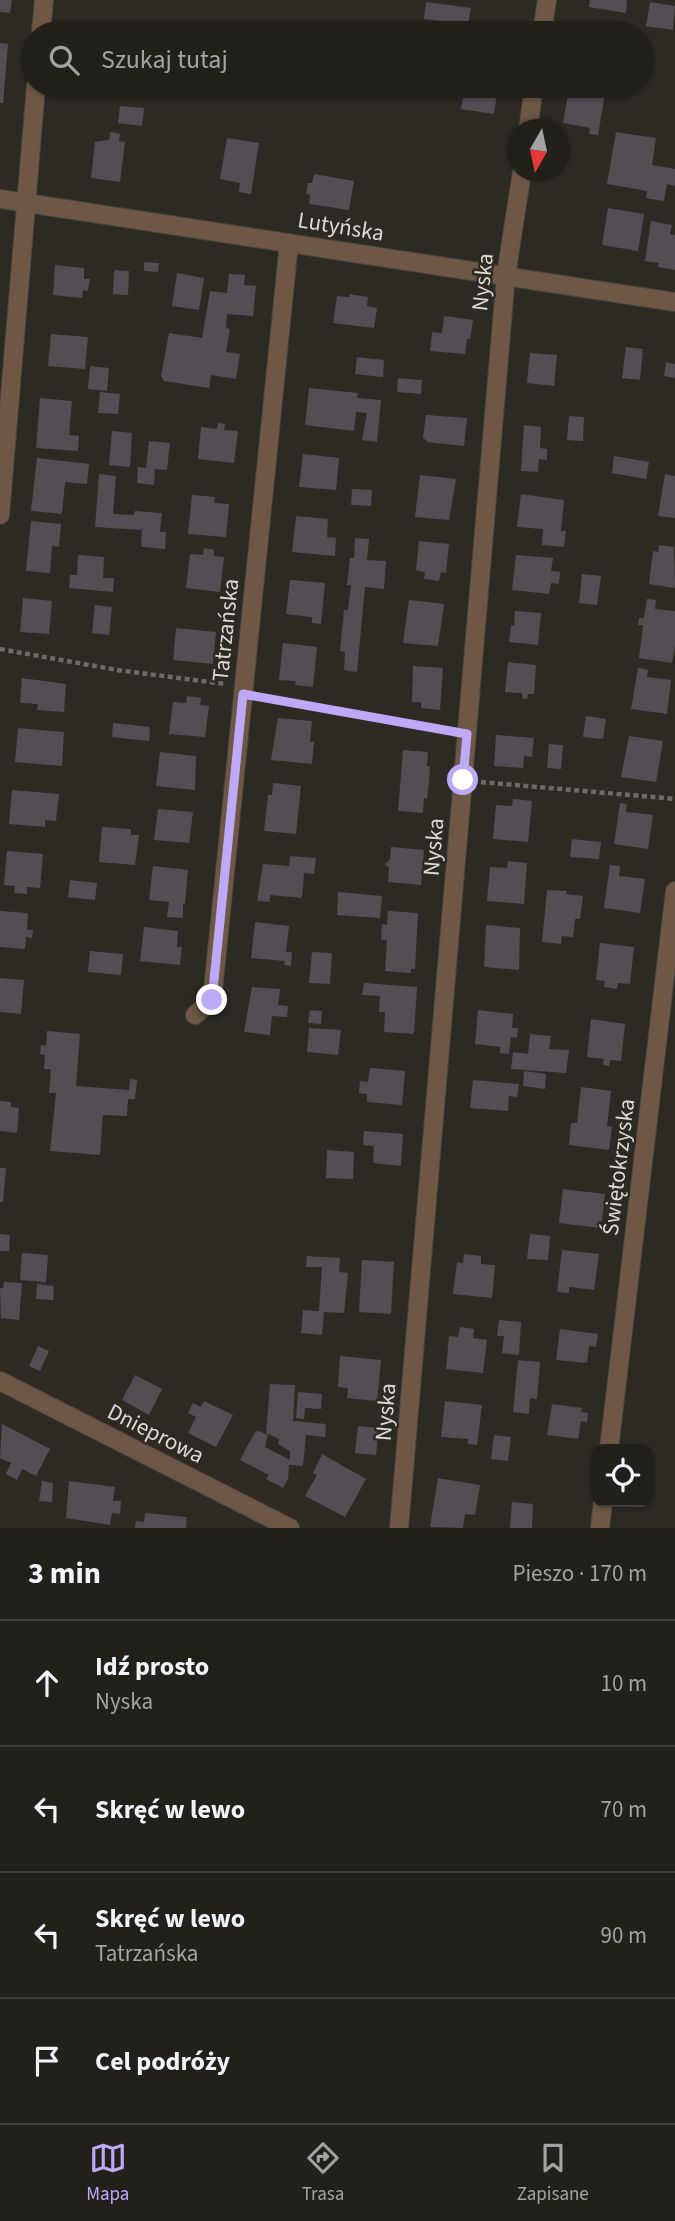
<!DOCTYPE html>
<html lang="pl">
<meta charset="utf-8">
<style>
body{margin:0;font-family:"Source Sans 3",sans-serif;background:#2a2824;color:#f1f3f6}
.controls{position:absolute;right:21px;bottom:21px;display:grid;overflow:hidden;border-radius:14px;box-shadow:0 2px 5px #0004}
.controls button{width:63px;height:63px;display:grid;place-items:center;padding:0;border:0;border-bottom:2px solid #3f3e3a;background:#22201b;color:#f1f3f6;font:35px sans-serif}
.compass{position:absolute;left:507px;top:119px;width:63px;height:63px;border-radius:50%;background:#22201b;box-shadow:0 2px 5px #0004;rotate:189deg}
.stop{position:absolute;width:21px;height:21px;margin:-16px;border:5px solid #bda9f5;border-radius:50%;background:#fff}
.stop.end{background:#bda9f5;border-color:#fff;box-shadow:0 2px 7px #0008}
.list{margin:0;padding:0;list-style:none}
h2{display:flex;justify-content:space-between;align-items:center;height:91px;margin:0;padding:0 28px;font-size:30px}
h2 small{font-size:23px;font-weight:400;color:#a2a3a3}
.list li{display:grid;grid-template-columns:46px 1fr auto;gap:21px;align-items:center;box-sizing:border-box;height:126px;padding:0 28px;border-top:2px solid #3f3e3a}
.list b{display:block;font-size:26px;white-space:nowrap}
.list p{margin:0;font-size:23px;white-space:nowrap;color:#a2a3a3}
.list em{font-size:23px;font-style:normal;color:#a2a3a3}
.icon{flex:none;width:38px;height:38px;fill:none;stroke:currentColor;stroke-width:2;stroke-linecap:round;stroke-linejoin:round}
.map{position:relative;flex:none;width:675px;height:1528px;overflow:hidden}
.search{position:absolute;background:#22201b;box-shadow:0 2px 5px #0004;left:21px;right:21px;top:21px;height:77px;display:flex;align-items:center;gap:18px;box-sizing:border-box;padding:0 24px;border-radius:38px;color:#a2a3a3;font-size:26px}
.sheet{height:595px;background:#22201b}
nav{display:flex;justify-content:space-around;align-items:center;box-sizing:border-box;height:98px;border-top:2px solid #3f3e3a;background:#22201b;font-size:19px;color:#a2a3a3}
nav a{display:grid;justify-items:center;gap:4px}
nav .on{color:#bda9f5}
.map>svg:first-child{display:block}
.building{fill:#534e54}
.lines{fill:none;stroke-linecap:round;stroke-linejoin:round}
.minor-casing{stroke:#494641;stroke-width:20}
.path{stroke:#6f6c67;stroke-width:4.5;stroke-dasharray:5 3.5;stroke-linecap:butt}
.minor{stroke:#6e5845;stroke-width:18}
.route{stroke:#bda9f5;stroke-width:9}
.labels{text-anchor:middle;stroke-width:5;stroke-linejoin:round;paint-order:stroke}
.street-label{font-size:23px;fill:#dddad7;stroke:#2d2a24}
</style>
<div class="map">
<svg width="675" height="1528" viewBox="0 0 675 1528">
<rect width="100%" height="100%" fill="#2d2a24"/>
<path class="building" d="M0 0H12L10 13 0 12Z
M590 0H627L626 13 589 7Z
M426 2 471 8 468 24 424 19Z
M650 2 675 6 673 30 646 26Z
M92 25 106 26 105 33H91Z
M588 27 602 29 601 33H587Z
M0 43 8 44 3 103H0Z
M465 86H498L494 114 461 109Z
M569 88 605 94 598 135 589 134 590 128 563 123Z
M120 106 144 108 142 126 118 123Z
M110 132 120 134 119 141 125 142 120 182 91 178 95 142 109 140Z
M616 132 656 138 652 165 675 169V186L667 184 664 201 646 198 647 191 607 184Z
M227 138 259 143 251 194 239 192 240 183 220 179Z
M314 174 354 181 349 210 309 204 310 195 306 194 308 183H312Z
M608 208 644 214 638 251 602 245Z
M651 221 672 225 670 234 675 235V270L658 267 659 263 645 261Z
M144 262 159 263 158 272 144 271Z
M55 265 84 268V279H90L88 291 83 290 82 298 53 295Z
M114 270 129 271 128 295 113 294Z
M177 273 204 278 199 310 172 306Z
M229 274 245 275 244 285 256 286 253 316 227 314 226 328 230 329 226 352 240 354 236 379 211 375 209 388 164 381 161 376 169 333 202 338 210 291 227 293Z
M350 294 368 297 367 306 377 308 374 328 333 323 337 296 349 297Z
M444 316 473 320 470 339H467L465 354 430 351 432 332 442 333Z
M51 334 88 337 85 369 48 366Z
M626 347 643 349 640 380 622 378Z
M530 353 557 355 554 386 527 383Z
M357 357 384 360 383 377 355 374Z
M666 362 675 364V378L664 376Z
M90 366 109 368 107 391 88 389Z
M398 378 422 380 421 394 397 392Z
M309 388 358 393 357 398 381 400 377 442 362 440 367 413 356 412 354 431 305 425Z
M100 392 120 394 118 414 98 413Z
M40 398 72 401 69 435 79 436 78 451 36 448Z
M426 415 467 418 464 446 427 442 423 437Z
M569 416 584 417 583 441 567 440Z
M218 423 225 424 224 430 238 431 234 463 198 459 201 427 217 429Z
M524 425 541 427 540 448 547 449V460L539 459 538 472 521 471Z
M112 431 132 433 130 467 109 465Z
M149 441 170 443 167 470 155 469 154 485 137 483 138 467 146 468Z
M303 454 339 458 336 490 299 487Z
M614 456 649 462 646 479 612 473Z
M37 458 89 464 87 484 65 482 62 514 31 511Z
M99 474 116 476 113 514 134 515 135 511 162 513 160 532H166L165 549 141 547 142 530 95 527Z
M665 474 675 476V518L658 516Z
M420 475 456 479 449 520 415 517Z
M352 489 372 490 371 506 351 505Z
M521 494 564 500 561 531H566L564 547 542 545 543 529 517 527Z
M192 495 215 497 214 503 229 504 226 537 188 534Z
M296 516 328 519 327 537 336 538 335 556 292 552Z
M31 521 61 524 59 547 52 546 50 573 26 571Z
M355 538 369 539 367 560 386 561 384 589 365 587 357 672 344 670 345 652 340 651 344 610H348L351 585H347L350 558H354Z
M419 541 449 544 446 573 441 572 439 581 424 579 425 572 416 570Z
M659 545 674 547 675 588 649 584 653 551 658 552Z
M204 548 214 550V556L224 557 220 592 186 588 190 554 203 555Z
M78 555 104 557 103 578H114L113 592 69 588 70 575H77Z
M516 555 553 558 551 571 560 572 559 584 551 583 549 594 512 590Z
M582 574 601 576 597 605 579 603Z
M290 580 325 583 321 624 312 623V617L286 614Z
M23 598 52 601 49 634 20 632Z
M647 599 656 600 655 609 675 611V646L672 663 639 658 643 625H638L639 618H644Z
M409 600 444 604 438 646 403 643Z
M95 605 112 607 109 635 92 633Z
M515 611 541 613 538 645 509 642 511 625 514 626Z
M176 628 216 632 213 664 173 660Z
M283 643 317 647 313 687 295 685 296 681 279 680Z
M508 662 536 665 534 694H528L527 699 522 698V693L505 692Z
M413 666 443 668 440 710 421 708V702H412Z
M638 668 648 670 647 677 671 680 667 714 631 709Z
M22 678 66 684 64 712 37 710 38 704 20 703Z
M187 696 201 698 200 705 209 706 205 737 169 734 173 702 186 703Z
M586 716 606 719 603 739 583 737Z
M278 718 312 721 310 742H314L312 764 271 760Z
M113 723 150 727 149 741 112 737Z
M18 728 64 732 62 766 15 762Z
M496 735 534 738 532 757 524 756 523 768 494 766Z
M629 736 663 741 656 782 621 777Z
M549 744 563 745 561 769 547 768Z
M403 750 428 752 427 766 430 767 429 782 427 799 424 798 423 813 398 811Z
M160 752 196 756 195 790 156 786Z
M273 783 301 786 296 834 264 831 268 795H272Z
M12 790 59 794 56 821 45 820V827L9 824Z
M513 799 532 801 528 842 493 839 496 805 512 806Z
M620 803 627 804 626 812 653 815 648 849 614 844Z
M158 809 193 812 189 843 154 840Z
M102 827 131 829V835H139L135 865 99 862Z
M572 839 601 842 599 859 570 857Z
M391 847 424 850 421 885 388 882 389 868 385 864 390 859Z
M7 851 43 854 40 888 27 887V894L14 893 15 886 4 885Z
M290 856 316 858 314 874 304 873 302 898 270 895V902L257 901 263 864 289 866Z
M508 861 527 863 524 904 487 901 490 867 507 868Z
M610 865 620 866 619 876 645 879 640 913 604 908Z
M153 866 188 870 185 904H183V918L167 917 169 902 149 900Z
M70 880 97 883 95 900 68 897Z
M547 890 567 891 566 894 583 896 580 919H575L573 937 562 936 561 944 542 942Z
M338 892 382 896 380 918 337 915Z
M0 911 28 913 27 930H33L32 938 26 937 25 949 0 947Z
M388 911 418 913 415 969H411V973L385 971 387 940H381L382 924 387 925Z
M255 922 289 926 286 952H292L291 966 284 965 285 961 251 958Z
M486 925 520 928 519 970 484 967Z
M144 927 178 931 177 947H182L180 965 140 961Z
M600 943 634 947 630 984 618 983 617 989 604 987 605 981 596 980Z
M90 951 123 954 121 975 88 972Z
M312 952 332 953 330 984 309 983Z
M0 978 24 980 21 1014 0 1012Z
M364 983 417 987 414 1034 384 1032 385 1012H379L380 996 362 995Z
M252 987 280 989 278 1005 288 1006 287 1017 272 1016 270 1035 244 1032Z
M310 1010 322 1011 321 1024 308 1023Z
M478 1010 513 1014 512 1028H518L517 1038 511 1037 509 1054 500 1053V1047L475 1044Z
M591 1019 625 1024 621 1061 610 1060 609 1066 603 1065 604 1059 587 1057Z
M309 1028 341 1030 338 1055 307 1052Z
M47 1031 80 1034 76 1086 129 1090 130 1079 137 1080 135 1099H128L127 1116 103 1115 100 1155 50 1151 56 1093H49L51 1069H44L45 1055 40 1054 41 1045 46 1046Z
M530 1034 551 1036 549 1049 569 1050 566 1073 511 1069 513 1052 528 1054Z
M370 1068 405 1071 402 1105 367 1102V1094L359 1093 360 1081 368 1082Z
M524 1071 546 1074 545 1089 523 1086Z
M473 1080 519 1084 517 1097 509 1096 508 1111 470 1108Z
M581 1087 611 1091 607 1126 612 1127 609 1150 569 1145 571 1123H577Z
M0 1101 11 1102V1107L19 1108 17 1133 0 1131Z
M364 1131 403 1134 401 1166 373 1163 374 1146 363 1145Z
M327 1150 354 1152 353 1179 326 1178Z
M0 1168H6L3 1202H0Z
M563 1189 605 1194 601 1228 559 1223Z
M0 1234 10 1235 9 1251H0Z
M530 1234 550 1236 548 1260 527 1259Z
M562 1250 599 1254 594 1290 569 1287V1293L557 1292Z
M22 1253 48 1255 46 1282 20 1280Z
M464 1254 481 1256V1264L495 1265 492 1298 453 1294 457 1262 463 1263Z
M307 1256 340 1258 339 1272 348 1273 344 1313 324 1312 322 1335 301 1333 303 1310 319 1311 322 1267H306Z
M362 1260 394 1262 391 1314 359 1312Z
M4 1282 22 1283 19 1320 1 1318 0 1288H3Z
M37 1284 54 1286 53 1300 36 1299Z
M499 1320 521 1322 519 1355 502 1353 504 1336H497Z
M460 1327 474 1329 473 1338 487 1340 483 1373 446 1369 449 1336 458 1337Z
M560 1329 598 1334 596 1347 589 1346 587 1363 556 1360Z
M38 1346 49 1351 40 1371 29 1366Z
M340 1356 381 1360 377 1401 347 1398 348 1388 338 1387Z
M518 1360 540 1362 537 1399 530 1398 529 1414 513 1412Z
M135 1375 162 1389 149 1415 122 1400Z
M270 1384 295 1385 293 1421 326 1424 325 1437 306 1435 303 1466 289 1465 288 1479 283 1488 266 1479 269 1475 240 1460 255 1432 259 1431 268 1435 265 1447 290 1460V1451L278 1444 279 1439 266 1433Z
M298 1392 322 1394 321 1409 305 1408 304 1419 296 1418Z
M204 1401 233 1415 216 1447 188 1433 196 1417 188 1413 193 1403 201 1407Z
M445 1401 482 1405 477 1445 468 1444V1439L441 1437Z
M552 1404 582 1408 581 1412 588 1413 587 1422 581 1421 578 1439 547 1435Z
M2 1424 50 1449 36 1476 22 1469 17 1480 6 1474 11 1463 0 1458Z
M358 1426 379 1428 376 1455 355 1453Z
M494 1435 511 1437 508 1461 491 1459Z
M322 1454 366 1479 345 1517 305 1496 317 1475 313 1473Z
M438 1478 480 1485 475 1515 465 1514 463 1528 430 1527Z
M42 1481 53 1483 52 1502 39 1501Z
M69 1481 115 1487 113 1501H121L120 1514 112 1513 110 1525 66 1518Z
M512 1502 533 1504 532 1528H510Z
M145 1513 187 1517 186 1528H135L136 1521 144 1522Z"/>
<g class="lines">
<defs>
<path id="minor" d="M41 33 44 0
M542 33 547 0
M528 130 534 86
M0 199 675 302
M0 515 36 86
M195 1015 212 1000 289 243
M0 1381 290 1528
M609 1449 675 891
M399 1528 506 275 522 172
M600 1528 603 1502"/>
</defs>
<use href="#minor" class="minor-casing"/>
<path class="path" d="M0 649 117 670 225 684
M261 697 449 731
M481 782 675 799"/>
<use href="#minor" class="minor"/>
</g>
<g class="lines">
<path class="route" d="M212 1000 243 694 467 734 463 780"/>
</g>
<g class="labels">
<g class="street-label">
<text transform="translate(341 226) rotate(9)" y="8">Lutyńska</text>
<text transform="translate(482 282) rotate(-84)" y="8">Nyska</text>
<text transform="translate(225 630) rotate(-84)" y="8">Tatrzańska</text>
<text transform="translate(433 847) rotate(-85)" y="8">Nyska</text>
<text transform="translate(618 1167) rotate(-83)" y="8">Świętokrzyska</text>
<text transform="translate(385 1412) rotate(-85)" y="8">Nyska</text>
<text transform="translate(156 1433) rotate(27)" y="8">Dnieprowa</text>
</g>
</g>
</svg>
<div class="controls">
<button><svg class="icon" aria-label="locate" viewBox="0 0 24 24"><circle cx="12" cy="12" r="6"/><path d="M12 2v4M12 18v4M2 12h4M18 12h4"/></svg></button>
</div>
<svg class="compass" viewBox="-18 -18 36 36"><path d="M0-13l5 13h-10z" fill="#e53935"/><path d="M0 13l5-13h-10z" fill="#a2a3a3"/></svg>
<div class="stop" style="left:463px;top:780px"></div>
<div class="stop end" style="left:212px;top:1000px"></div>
<div class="search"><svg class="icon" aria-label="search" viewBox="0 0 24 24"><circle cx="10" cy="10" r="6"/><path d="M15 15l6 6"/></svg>Szukaj tutaj</div>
</div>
<section class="sheet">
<h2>3 min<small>Pieszo · 170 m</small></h2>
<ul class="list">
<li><svg class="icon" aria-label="ahead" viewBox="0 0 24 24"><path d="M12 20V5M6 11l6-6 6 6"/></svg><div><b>Idź prosto</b><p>Nyska</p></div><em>10 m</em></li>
<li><svg class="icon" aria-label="left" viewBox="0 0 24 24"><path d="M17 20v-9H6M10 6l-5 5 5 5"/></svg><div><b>Skręć w lewo</b></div><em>70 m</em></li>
<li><svg class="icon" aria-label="left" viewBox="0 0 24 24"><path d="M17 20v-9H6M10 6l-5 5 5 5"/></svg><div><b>Skręć w lewo</b><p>Tatrzańska</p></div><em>90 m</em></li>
<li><svg class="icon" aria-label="arrive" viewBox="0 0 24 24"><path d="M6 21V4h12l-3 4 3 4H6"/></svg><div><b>Cel podróży</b></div></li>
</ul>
</section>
<nav>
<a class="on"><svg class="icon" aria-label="map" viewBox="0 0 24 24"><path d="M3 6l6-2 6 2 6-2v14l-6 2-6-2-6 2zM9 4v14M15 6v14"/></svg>Mapa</a>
<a><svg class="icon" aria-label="directions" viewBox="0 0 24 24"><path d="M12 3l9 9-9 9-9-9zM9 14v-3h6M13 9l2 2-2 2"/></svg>Trasa</a>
<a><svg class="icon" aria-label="saved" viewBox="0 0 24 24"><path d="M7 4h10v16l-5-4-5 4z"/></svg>Zapisane</a>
</nav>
